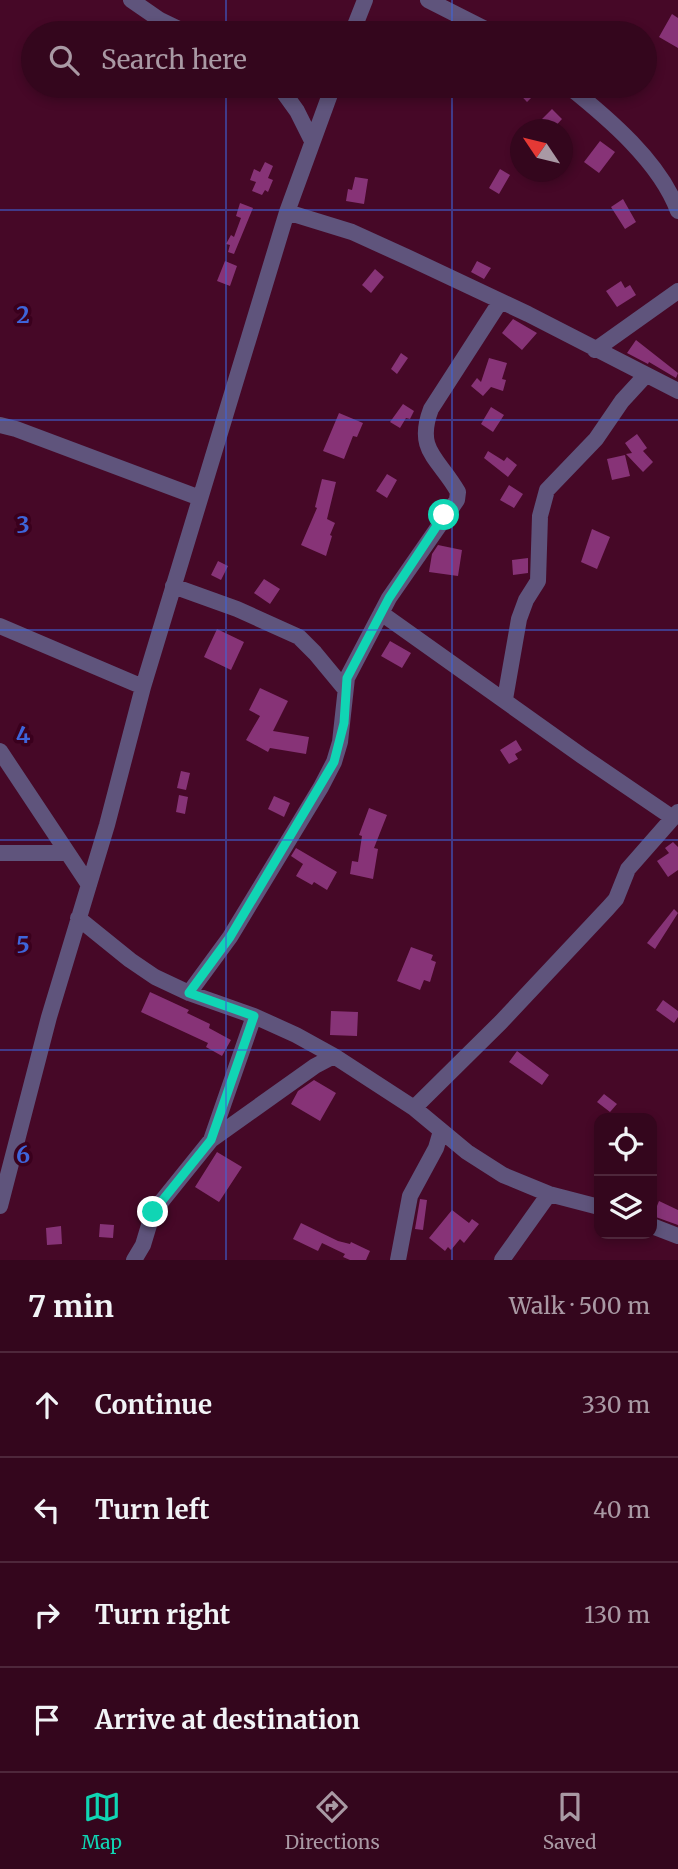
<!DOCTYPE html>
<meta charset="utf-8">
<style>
body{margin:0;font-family:Merriweather,serif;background:#3c0f26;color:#f1f3f6}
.controls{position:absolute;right:21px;bottom:21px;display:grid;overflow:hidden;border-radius:14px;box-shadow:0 4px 10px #0003}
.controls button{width:63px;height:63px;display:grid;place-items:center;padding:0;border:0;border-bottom:2px solid #4e273b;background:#34061d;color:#f1f3f6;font:35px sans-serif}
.compass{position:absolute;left:510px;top:119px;width:63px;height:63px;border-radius:50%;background:#34061d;box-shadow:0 4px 10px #0003;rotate:305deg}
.stop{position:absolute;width:21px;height:21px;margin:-16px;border:5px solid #10d5b4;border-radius:50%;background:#fff}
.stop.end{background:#10d5b4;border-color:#fff;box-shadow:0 2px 7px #0008}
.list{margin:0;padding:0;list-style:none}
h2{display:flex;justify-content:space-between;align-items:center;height:91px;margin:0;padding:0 28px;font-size:30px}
h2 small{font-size:23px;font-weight:400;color:#a999a4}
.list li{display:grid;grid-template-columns:46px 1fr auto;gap:21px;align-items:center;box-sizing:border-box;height:105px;padding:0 28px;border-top:2px solid #4e273b}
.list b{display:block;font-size:26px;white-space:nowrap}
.list em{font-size:23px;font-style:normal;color:#a999a4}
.icon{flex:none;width:38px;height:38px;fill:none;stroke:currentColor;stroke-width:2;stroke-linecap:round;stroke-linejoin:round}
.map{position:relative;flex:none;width:678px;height:1260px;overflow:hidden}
.search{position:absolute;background:#34061d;box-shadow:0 4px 10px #0003;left:21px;right:21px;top:21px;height:77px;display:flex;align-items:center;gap:18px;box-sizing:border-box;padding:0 24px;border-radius:38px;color:#a999a4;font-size:26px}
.sheet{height:511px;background:#34061d}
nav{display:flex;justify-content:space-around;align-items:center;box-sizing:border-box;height:98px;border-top:2px solid #4e273b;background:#34061d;font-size:19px;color:#a999a4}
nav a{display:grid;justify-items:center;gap:4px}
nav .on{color:#10d5b4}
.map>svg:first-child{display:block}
.building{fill:#873377}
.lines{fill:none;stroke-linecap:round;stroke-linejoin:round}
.minor{stroke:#5f547c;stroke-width:16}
.route{stroke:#10d5b4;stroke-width:9}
.grid{fill:none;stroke:#3e65db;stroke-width:2;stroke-opacity:0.55}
.grid-label{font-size:23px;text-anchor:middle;font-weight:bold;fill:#3e65db;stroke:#3a001d;stroke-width:7;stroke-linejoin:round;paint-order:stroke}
</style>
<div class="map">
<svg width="678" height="1260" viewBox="0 0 678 1260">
<rect width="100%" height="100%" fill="#460827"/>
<path class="building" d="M672 14 678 18V48L659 37Z
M512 86H533L538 91 527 102Z
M552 109 562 119 552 130H544L538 123Z
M600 141 615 152 599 173 584 162Z
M265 162 273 166 268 178 273 180 268 192 265 190 262 195 252 191 256 182 250 180 254 169 260 172Z
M500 169 510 175 499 194 489 188Z
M355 177 368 179 364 204 346 201 348 189 352 190Z
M623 199 636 222 625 229 611 207Z
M240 203 253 208 234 254 228 252 230 245 226 244 231 235 234 237 241 218 236 216Z
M225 261 237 266 230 286 217 281Z
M477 261 491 268 484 279 471 272Z
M375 269 384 277 371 293 362 285Z
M621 281 625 288 630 285 636 295 617 307 606 291Z
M513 319 537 333 522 350 502 333Z
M636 340 678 373 676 378 649 362 648 364 627 353Z
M401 353 408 358 397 374 391 369Z
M489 358 507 363 502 379 506 380 503 391 491 387 483 396 471 386 477 378 481 382Z
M403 404 414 411 410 419 406 418 400 428 390 422Z
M491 407 504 415 493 432 481 424Z
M339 413 363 423 357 437 353 436 344 459 323 451Z
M637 434 647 448 643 451 653 462 643 472 626 454 632 453 625 443Z
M488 451 504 461 507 457 517 465 508 477 484 458Z
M625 455 630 476 612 480 607 459Z
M387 474 397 480 387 498 376 491Z
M322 479 336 482 327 519 335 523 330 535 332 536 326 556 301 545 317 508 315 507Z
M509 485 523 494 514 508 500 500Z
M592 529 610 537 597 569 581 562Z
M438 545 462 550 458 576 429 572 432 554Z
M528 558V573L513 575 512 560Z
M218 561 228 566 221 580 211 575Z
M264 579 280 589 270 604 254 593Z
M217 629 244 642 231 670 204 657Z
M390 641 411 653 402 668 381 656Z
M260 688 288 701 273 731 309 737 306 754 270 748 268 752 246 740 260 716 249 710Z
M516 740 522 750 515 754 518 759 509 764 500 750Z
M181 771 190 773 186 790 177 788Z
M179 795 188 797 185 814 176 812Z
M274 796 290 803 284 817 268 809Z
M369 808 387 815 374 848 378 849 373 879 350 874 352 861 358 862 362 836 359 835Z
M673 842 678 847V870L668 877 657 861 669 853 665 848Z
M296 848 337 872 327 890 314 882 312 885 296 876 303 864 291 856Z
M674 909 678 913 655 949 647 943Z
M411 947 433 955 431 960 436 962 430 982 424 980 420 990 397 981Z
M150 992 189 1010 187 1013 210 1024 209 1028 231 1040 222 1056 206 1047 208 1043 141 1012Z
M663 1000 678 1011V1017L674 1023 656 1010Z
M331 1011 358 1012 357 1036 330 1035Z
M517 1051 549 1075 542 1085 509 1062Z
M314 1080 336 1093 320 1121 291 1104 298 1091Z
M604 1094 617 1104 610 1112 597 1102Z
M217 1152 242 1167 219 1202 195 1187Z
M420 1199 427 1200 423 1230 415 1229Z
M659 1201 678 1210V1225L653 1216Z
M452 1210 469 1223 472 1219 479 1224 464 1243 460 1239 451 1250 448 1247 445 1251 429 1238Z
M301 1223 338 1241 350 1244 351 1242 370 1251 366 1260H350L343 1257 345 1254 322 1243 318 1251 293 1239Z
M100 1224 114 1225 113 1238 99 1237Z
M61 1226 62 1244 47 1245 46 1228Z"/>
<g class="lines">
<path class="minor" d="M131 0 160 20 187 33
M428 0 493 33
M352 33 365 0
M279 86 297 111 312 141
M568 86C608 118 660 162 678 211
M287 212 352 232 407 257 528 314 678 391
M595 350 678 291
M0 425 16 429 200 498
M173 586 237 609 299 637 315 653 344 688
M381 613 582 756 673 818
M0 626 143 687
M505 699 519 619 526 600 538 581 540 516 547 490 596 439 622 401 645 376
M0 751 89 885
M0 853H65
M78 918 130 960 155 977 189 993 254 1016 296 1035 334 1056 414 1108 467 1152 503 1175 549 1194 599 1207
M189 993 230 937 321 787 334 762 340 742 347 678 389 598 457 500 458 492C439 458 415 451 431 409L500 302
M414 1108 501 1022 608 908 616 899 628 869 678 812
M211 1140 315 1066 334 1056
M0 1206 49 1017 107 825 143 687 287 212 333 86
M652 1226 678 1236
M134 1260 143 1245 153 1212 211 1140 254 1016
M398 1260 410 1196 436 1148 441 1131
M502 1260 549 1194"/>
</g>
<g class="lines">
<path class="route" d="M153 1212 211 1140 254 1016 189 993 230 937 334 762 344 723 347 678 389 598 444 515"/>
</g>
<path class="grid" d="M226 0V33M452 0V33M226 86V1260M452 86V1260M0 210H678M0 420H678M0 630H678M0 840H678M0 1050H678"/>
<g class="grid-label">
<text x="23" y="323">2</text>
<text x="23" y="533">3</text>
<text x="23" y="743">4</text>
<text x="23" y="953">5</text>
<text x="23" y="1163">6</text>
</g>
</svg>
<div class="controls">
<button><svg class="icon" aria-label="locate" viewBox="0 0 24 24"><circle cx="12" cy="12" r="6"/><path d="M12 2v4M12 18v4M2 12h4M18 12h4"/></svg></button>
<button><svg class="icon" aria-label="layers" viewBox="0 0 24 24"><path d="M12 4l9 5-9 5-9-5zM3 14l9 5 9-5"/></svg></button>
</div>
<svg class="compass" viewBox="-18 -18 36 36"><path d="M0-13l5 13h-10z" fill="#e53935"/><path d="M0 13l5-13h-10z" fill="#a999a4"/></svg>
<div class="stop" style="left:444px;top:515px"></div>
<div class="stop end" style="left:153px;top:1212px"></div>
<div class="search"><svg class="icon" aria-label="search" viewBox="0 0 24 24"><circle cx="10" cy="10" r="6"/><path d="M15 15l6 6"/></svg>Search here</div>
</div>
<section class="sheet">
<h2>7 min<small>Walk · 500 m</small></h2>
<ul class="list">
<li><svg class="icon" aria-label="ahead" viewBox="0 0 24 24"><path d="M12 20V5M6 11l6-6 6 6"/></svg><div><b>Continue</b></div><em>330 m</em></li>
<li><svg class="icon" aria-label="left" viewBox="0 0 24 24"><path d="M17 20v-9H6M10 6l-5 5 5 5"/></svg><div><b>Turn left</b></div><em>40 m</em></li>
<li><svg class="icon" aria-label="right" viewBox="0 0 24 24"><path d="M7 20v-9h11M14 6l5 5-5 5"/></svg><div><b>Turn right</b></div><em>130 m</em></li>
<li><svg class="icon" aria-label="arrive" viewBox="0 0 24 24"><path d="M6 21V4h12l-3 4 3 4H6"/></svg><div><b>Arrive at destination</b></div></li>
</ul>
</section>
<nav>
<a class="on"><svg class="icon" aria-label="map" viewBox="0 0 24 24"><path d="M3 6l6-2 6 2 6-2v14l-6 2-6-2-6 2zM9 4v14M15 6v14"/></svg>Map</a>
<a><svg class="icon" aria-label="directions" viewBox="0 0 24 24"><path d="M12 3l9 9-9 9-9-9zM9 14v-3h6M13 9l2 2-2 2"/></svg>Directions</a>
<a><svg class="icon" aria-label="saved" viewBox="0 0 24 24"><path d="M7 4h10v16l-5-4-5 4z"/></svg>Saved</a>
</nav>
